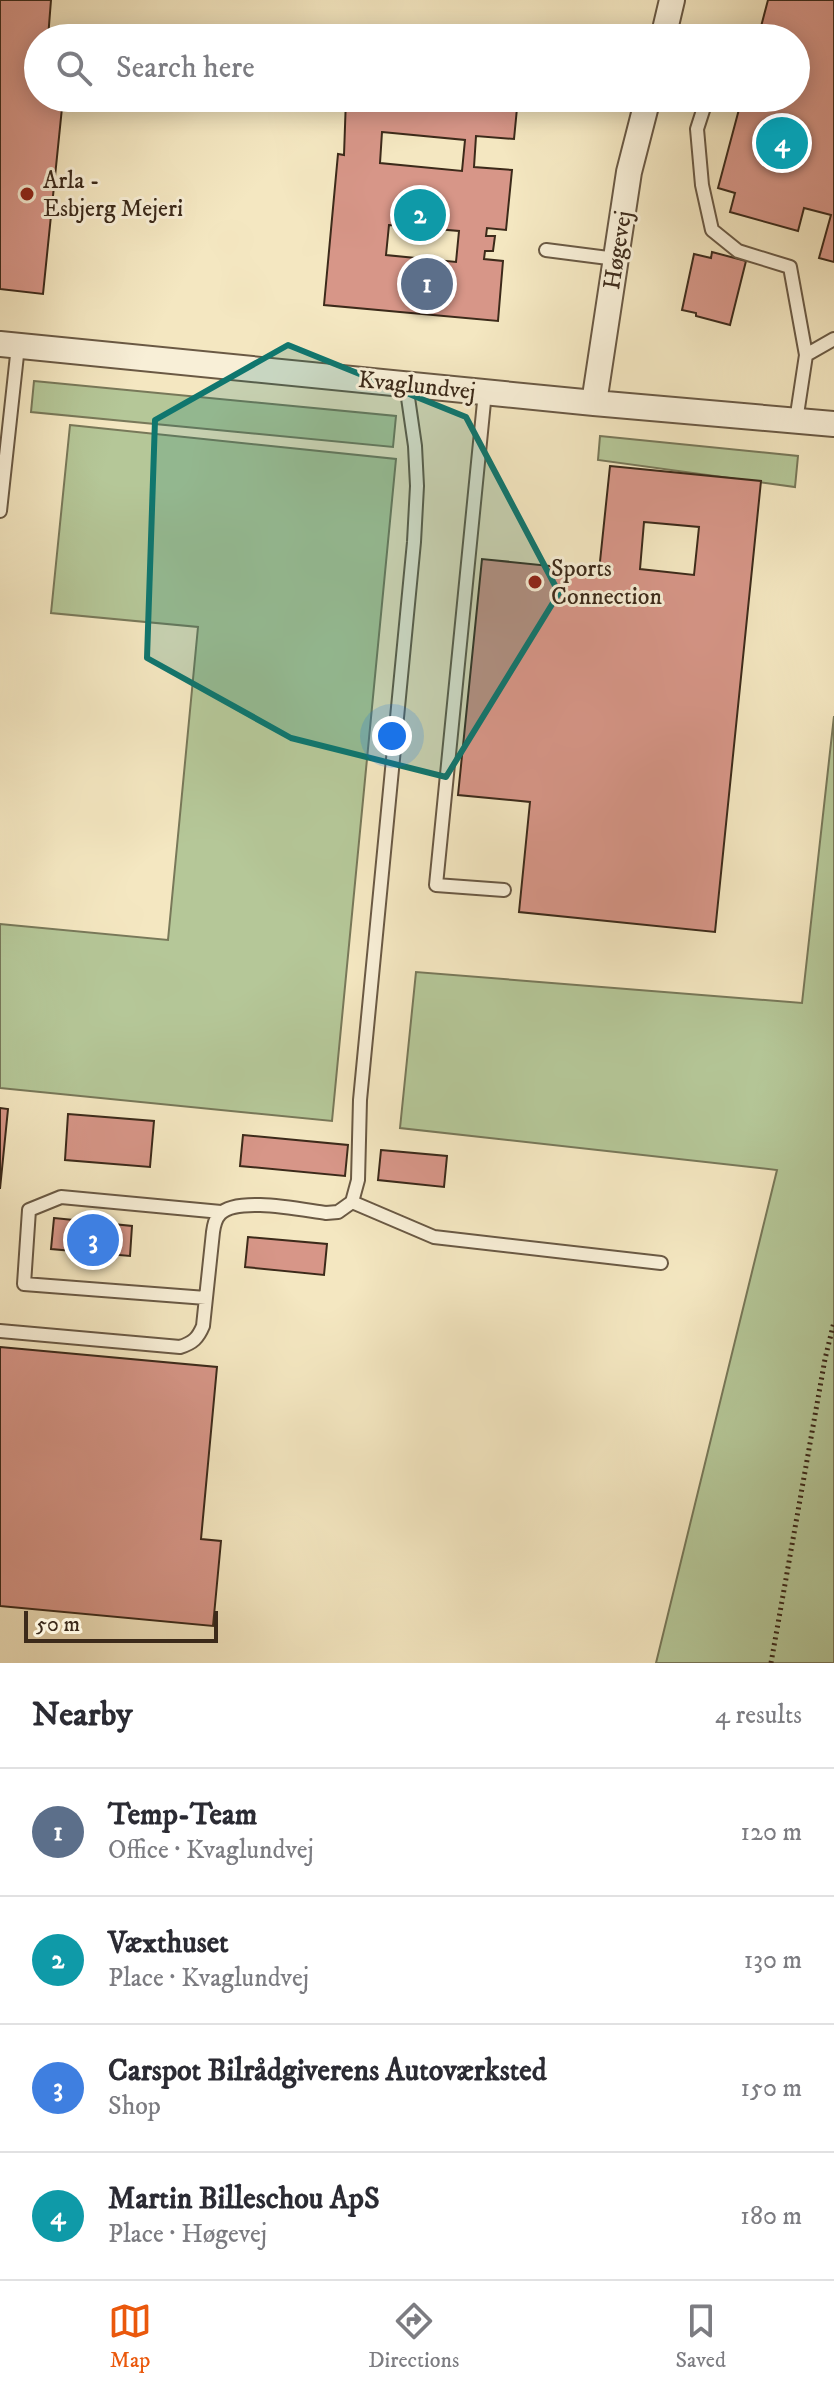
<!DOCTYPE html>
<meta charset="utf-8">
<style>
body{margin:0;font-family:"IM FELL DW Pica",serif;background:#f2f2f3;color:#2b2b33}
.scale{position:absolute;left:24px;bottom:20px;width:194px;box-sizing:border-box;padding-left:8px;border:4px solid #3c2a1a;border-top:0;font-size:22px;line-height:28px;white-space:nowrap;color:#3c2a1a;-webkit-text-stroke:6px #f8efd7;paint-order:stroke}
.you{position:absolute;left:392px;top:736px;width:28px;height:28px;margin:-20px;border:6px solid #fff;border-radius:50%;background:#1a73e8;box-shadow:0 0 0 12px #1a73e833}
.badge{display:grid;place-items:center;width:52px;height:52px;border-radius:50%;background:#ea580c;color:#fff;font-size:26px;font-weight:700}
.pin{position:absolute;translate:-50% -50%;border:4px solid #fff;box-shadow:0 2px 8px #0006}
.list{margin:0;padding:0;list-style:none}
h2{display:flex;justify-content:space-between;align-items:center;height:104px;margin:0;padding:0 32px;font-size:34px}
h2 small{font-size:26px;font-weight:400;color:#7c7c81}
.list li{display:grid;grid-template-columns:52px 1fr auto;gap:24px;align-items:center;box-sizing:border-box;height:128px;padding:0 32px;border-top:2px solid #e1e1e2}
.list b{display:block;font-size:30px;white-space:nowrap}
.list p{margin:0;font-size:26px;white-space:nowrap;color:#7c7c81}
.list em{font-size:26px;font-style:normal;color:#7c7c81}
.icon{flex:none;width:44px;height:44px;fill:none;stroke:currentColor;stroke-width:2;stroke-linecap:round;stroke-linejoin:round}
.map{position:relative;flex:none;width:834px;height:1663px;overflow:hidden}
.search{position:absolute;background:#fff;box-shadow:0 4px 20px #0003;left:24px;right:24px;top:24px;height:88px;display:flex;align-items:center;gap:20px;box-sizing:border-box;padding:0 28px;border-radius:44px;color:#7c7c81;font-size:30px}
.sheet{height:616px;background:#fff}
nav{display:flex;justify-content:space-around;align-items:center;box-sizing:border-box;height:112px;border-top:2px solid #e1e1e2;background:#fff;font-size:22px;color:#7c7c81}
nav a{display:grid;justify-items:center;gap:4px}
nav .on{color:#ea580c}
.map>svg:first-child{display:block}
.green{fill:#b5c798;stroke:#787859;stroke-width:2}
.building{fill:#d79688;stroke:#3c2a1a;stroke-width:2;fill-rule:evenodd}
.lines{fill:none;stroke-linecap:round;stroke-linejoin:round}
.service-casing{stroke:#6a5944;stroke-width:16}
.minor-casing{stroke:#6a5944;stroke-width:28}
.path{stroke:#3c2a1a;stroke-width:5;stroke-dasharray:2 4;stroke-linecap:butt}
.service{stroke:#f8efd7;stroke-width:12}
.minor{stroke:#f8efd7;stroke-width:24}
.marked{fill:#0f766e;fill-opacity:0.2;stroke:#0f766e;stroke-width:6;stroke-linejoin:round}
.poi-dot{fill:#8f2418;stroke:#f8efd7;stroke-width:3}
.labels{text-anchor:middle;stroke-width:6;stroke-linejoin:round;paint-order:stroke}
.poi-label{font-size:24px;fill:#3c2a1a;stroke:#f8efd7;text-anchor:start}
.street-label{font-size:24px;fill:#3c2a1a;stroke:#f8efd7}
</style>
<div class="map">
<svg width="834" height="1663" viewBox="0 0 834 1663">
<rect width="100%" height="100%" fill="#f4e7c1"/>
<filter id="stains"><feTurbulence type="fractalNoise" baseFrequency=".0025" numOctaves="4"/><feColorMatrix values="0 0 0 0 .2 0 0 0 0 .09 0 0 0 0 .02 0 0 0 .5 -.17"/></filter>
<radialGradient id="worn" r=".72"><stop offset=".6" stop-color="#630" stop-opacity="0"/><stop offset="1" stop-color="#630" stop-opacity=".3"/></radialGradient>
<path class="green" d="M34 381 396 416 393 447 31 412Z
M70 425 396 459 332 1121 0 1088V924L168 940 198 627 51 613Z
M600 436 798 456 795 487 598 460Z
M834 716V1663H656L777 1170 400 1128 416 972 802 1003Z"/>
<path class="building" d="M0 0H51L48 38H38V98H63L43 294 0 289Z
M768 0H834V262L819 258 831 215 804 208 798 231 730 212 735 193 718 188 742 98H796V38H758Z
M346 98H518L514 139 476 136 474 167 512 170 506 230 487 228 486 236H495L493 251H485L484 259 503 261 498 321 324 305 338 154 344 155ZM382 132 465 140 462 171 380 163ZM389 225 459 231 456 262 386 255Z
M712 252 746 261 730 325 696 316V313L682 310 694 254 711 258Z
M610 466 761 481 715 932 519 912 530 802 458 795 482 559 599 571ZM644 522 699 527 694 575 640 569Z
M0 1108 8 1109 0 1189Z
M68 1114 154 1121 150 1167 65 1160Z
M243 1135 348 1145 345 1176 240 1166Z
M381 1150 447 1156 444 1187 378 1180Z
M54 1218 132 1226 130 1256 51 1249Z
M248 1237 327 1244 324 1275 245 1267Z
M0 1347 217 1367 201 1539 221 1541 213 1626 0 1606Z"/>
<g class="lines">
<defs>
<path id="service" d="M707 98 697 129 702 185 712 230 738 251 790 267 806 355 796 421
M546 250 616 259
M806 355 834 339
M485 392 436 885 504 890
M0 511 18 346
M352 1202 434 1237 661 1263
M206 1298 24 1284 29 1210 61 1197 221 1212
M0 1331 180 1347C193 1343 198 1338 203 1326L213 1232C214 1225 215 1219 220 1214 237 1196 302 1210 326 1213L338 1212 352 1202 358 1180 360 1100 414 542 417 486 415 446 406 384"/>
<path id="minor" d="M663 38 672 0
M0 344 594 403 834 424
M594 403 629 172 648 98"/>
</defs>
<use href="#service" class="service-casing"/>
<use href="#minor" class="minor-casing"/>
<path class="path" d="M771 1663 825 1359 834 1322"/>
<use href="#service" class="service"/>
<use href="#minor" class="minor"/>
</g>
<path class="marked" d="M288 345 466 417 559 593 446 777 291 738 147 658 155 420Z"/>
<g class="poi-dot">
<circle cx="27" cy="194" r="8"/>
<circle cx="535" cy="582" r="8"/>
</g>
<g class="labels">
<g class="poi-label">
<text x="43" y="188">Arla -<tspan x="43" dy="28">Esbjerg Mejeri</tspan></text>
<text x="551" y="576">Sports<tspan x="551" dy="28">Connection</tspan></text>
</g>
<g class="street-label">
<text transform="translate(617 250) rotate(-81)" y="8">Høgevej</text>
<text transform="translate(417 385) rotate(6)" y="8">Kvaglundvej</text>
</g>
</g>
<rect width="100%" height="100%" filter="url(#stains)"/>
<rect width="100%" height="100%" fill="url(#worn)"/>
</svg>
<div class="scale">50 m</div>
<div class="you"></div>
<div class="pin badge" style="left:427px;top:284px;background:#5c6f8a">1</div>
<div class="pin badge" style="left:420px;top:215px;background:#0f9aa8">2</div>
<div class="pin badge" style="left:93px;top:1240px;background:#3f7fe0">3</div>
<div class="pin badge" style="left:782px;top:143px;background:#0f9aa8">4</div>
<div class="search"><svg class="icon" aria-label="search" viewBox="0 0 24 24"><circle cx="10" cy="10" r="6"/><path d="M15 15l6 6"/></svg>Search here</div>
</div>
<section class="sheet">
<h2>Nearby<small>4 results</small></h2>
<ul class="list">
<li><span class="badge" style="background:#5c6f8a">1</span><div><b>Temp-Team</b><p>Office · Kvaglundvej</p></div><em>120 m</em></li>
<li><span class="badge" style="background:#0f9aa8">2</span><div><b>Væxthuset</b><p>Place · Kvaglundvej</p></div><em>130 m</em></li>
<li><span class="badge" style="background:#3f7fe0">3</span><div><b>Carspot Bilrådgiverens Autoværksted</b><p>Shop</p></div><em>150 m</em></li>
<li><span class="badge" style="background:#0f9aa8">4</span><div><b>Martin Billeschou ApS</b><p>Place · Høgevej</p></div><em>180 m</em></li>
</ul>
</section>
<nav>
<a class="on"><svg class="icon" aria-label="map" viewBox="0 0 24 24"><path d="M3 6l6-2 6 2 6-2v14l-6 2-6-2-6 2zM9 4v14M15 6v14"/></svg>Map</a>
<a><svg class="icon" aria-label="directions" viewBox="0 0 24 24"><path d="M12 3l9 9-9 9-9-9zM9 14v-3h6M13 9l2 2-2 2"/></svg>Directions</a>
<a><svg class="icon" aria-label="saved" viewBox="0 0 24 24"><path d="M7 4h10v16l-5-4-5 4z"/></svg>Saved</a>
</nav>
